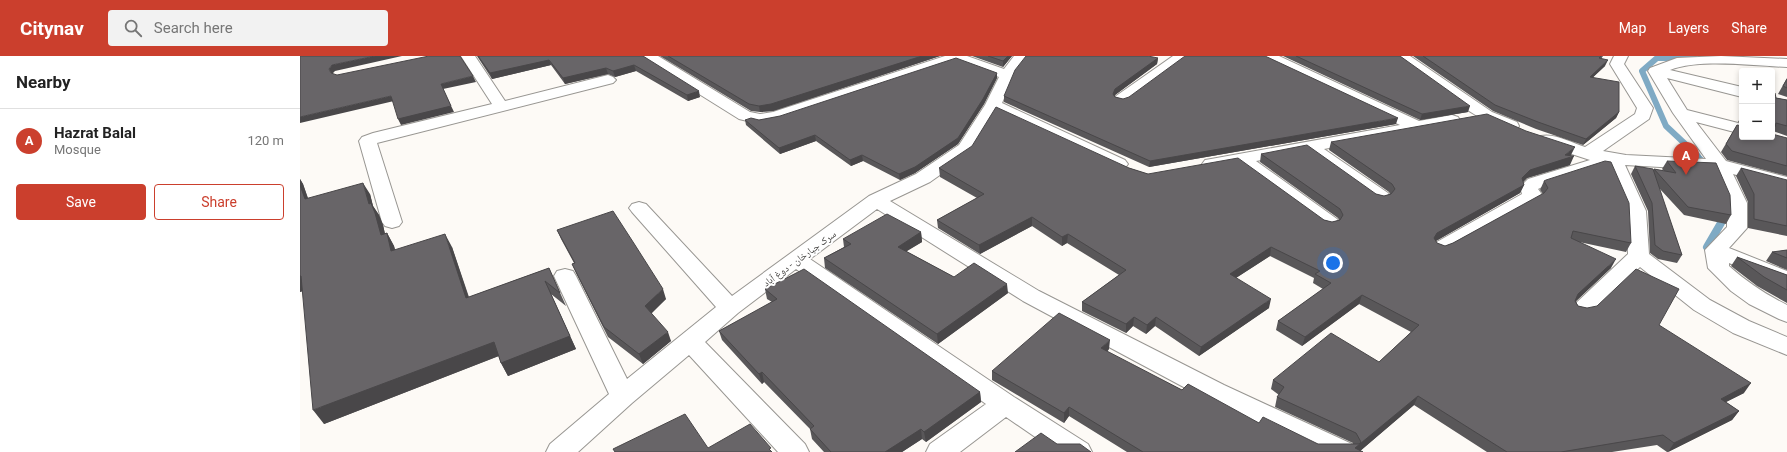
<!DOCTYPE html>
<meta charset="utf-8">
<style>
body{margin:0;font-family:Roboto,"Noto Naskh Arabic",sans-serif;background:#f2f2f2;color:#222}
.controls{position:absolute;right:12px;top:12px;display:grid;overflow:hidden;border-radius:4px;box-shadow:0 2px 6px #0003}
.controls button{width:36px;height:36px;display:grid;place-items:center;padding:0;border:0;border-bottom:1px solid #e0e0e0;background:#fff;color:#222;font:20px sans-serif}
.you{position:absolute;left:1033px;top:207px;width:14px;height:14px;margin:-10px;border:3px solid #fff;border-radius:50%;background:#1a73e8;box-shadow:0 0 0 6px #1a73e833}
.badge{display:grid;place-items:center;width:26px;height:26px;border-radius:50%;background:#cb3f2d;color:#fff;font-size:13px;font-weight:700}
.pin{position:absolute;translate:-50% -33px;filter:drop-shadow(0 1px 2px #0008)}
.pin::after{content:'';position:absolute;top:21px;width:14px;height:12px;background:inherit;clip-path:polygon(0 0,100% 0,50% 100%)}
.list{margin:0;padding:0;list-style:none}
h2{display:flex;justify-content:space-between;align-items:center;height:52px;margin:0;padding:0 16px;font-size:17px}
h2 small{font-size:13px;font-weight:400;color:#767676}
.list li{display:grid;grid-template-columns:26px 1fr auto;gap:12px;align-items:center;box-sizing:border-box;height:64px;padding:0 16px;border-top:1px solid #e0e0e0}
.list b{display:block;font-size:15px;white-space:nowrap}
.list p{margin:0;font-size:13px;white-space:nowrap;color:#767676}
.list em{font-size:13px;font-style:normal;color:#767676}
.actions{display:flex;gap:8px;padding:12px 16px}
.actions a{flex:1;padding:9px 0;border:1px solid #cb3f2d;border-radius:4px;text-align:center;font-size:14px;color:#cb3f2d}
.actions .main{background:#cb3f2d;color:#fff}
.icon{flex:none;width:22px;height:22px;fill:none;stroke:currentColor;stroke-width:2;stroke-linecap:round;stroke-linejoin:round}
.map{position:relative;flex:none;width:1487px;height:396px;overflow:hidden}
header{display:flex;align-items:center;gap:24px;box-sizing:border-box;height:56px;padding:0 20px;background:#cb3f2d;color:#fff}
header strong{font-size:19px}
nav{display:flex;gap:22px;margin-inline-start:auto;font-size:14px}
.search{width:280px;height:36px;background:#f2f2f2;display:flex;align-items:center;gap:10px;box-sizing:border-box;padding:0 14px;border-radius:4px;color:#767676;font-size:15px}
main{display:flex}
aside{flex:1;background:#fff}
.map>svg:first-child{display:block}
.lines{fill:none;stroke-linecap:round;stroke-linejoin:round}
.stream-far1{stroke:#7faac4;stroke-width:6}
.stream{stroke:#7faac4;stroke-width:8}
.minor-casing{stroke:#989692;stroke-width:2}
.minor{fill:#fff;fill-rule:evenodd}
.wall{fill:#595759}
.shaded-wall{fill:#494749}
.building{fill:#686568;stroke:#494749}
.labels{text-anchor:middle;stroke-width:4;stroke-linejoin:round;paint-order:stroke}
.street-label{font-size:10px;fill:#3d3c3a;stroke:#fff}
</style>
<header>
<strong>Citynav</strong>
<div class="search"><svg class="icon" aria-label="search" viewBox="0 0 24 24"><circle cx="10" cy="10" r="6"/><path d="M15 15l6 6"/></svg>Search here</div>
<nav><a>Map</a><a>Layers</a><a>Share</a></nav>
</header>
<main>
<aside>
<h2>Nearby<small></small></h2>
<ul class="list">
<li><span class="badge">A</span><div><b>Hazrat Balal</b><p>Mosque</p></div><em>120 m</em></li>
</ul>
<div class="actions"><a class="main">Save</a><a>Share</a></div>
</aside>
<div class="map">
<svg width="1487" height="396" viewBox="0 0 1487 396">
<rect width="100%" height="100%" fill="#fdfaf6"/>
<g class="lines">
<path class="stream-far1" d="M1394 2H1357L1342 15 1366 70 1397 99 1401 105"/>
<path class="stream" d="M1400 104 1405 111
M1407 191 1421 167 1423 156"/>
<defs>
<path id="minor" d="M161 0H175L205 45 308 19 313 21 316 24 313 27 77 87 102 166 99 170 92 172 85 170 82 166 59 85 62 81 73 77 192 48Z
M341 0H358L450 56 460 58 473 56 645 0H667L704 13 714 0H728L714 19 702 47 825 104 828 108 825 112 819 113 813 112 696 57 671 97 630 126 590 145 739 235 924 329 1052 388 1056 396H1016L906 343 723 245 577 153 510 203 714 341 788 388 792 396H757L706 361 660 396H626L630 388 686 348 496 213 438 257 405 286 505 388 509 396H478L389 299 332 347 278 396H246L250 388 309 338 254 220 257 215 265 213 273 215 276 220 327 323 416 251 332 156 329 152 332 148 339 146 346 148 432 240 569 140 616 118 659 89 685 49 699 21 656 6 481 64 460 68 439 63 343 3Z
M873 0H889L828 46 822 48 816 46 814 43 816 40Z
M960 0H979L1119 65 1152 59 1158 61 1160 64 1158 67 1152 69 1024 93 1088 137 1091 141 1088 145 1081 147 1074 145 1006 96 956 105 1037 163 1040 167 1037 171 1030 173 1023 171 937 109 911 113 905 112 902 108 905 104 911 103 1100 69 962 3Z
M1093 0H1110L1192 56 1217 66 1219 70 1217 74C1193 79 1117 18 1095 3Z
M1314 0H1328L1324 8 1353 52 1349 63 1303 95 1326 99 1406 103 1373 57 1348 15 1350 12 1377 2 1421 0 1487 3V11C1455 10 1399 2 1370 14L1442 31V41L1367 22 1387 54 1442 68V78L1396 66 1426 105 1487 121V133L1433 118 1447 147V172L1429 192 1487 215V230L1429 207V210C1447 226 1465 238 1487 249V266L1479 263 1449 248 1431 235 1408 212 1405 194 1427 171V147L1413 114 1325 109 1346 155 1349 198 1410 244 1449 265 1487 281V299L1433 277 1394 254 1340 211 1291 258 1283 260 1275 258 1272 253 1275 248 1328 198 1326 155 1307 110 1242 131 1238 133 1243 140 1240 144 1149 195 1142 197 1135 195 1132 191 1135 187 1222 138 1220 131 1228 123 1290 104 1241 88 1238 84 1241 80C1255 77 1272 87 1285 91L1335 58 1337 52 1310 8Z"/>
</defs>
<use href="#minor" class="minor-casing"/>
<use href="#minor" class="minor"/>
</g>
<path class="wall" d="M177 0H343L400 41 388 45 336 15 315 21 308 18 265 28 251 9 192 23Z
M360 0H640L473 55 460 56 451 55Z
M672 0H712L703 11Z
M983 0H1100L1168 56 1120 64Z
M1113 0H1303L1301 3 1305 10 1293 21 1319 56 1316 62 1283 89 1236 73 1193 55Z
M858 2 857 8 815 39V41L823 43 1096 68 849 111 704 46V40Z
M697 22 684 48 658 88 615 117 600 124 563 105 551 110 516 85 480 98 446 69 445 64H459Z
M1487 22V41L1478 38Z
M1472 36 1476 42 1487 44V80L1473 75 1472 77Z
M1442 59V67L1438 66Z
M1437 69 1442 81 1487 82V120L1427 104 1421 96Z
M1031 86 1271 99 1270 100V109L1227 122 1223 126 1224 129 1220 137 1136 185 1137 187 1145 190 1153 187 1243 138 1240 134 1244 125 1331 187 1326 196 1279 186 1311 212 1276 245 1278 250 1359 269 1444 337 1426 346 1439 355 1432 364 1368 396H1367L1357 389 1312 396H1187L1114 349 1060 395 1063 396H827L769 360 764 367 692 324V315L809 293 807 296 882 334 959 367 1018 388H1053V387L975 351 977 341 979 339 971 333 973 324 1079 306 1111 276 1059 248 1002 290 976 274 978 265 1023 233 1013 227 1014 222 970 200 936 222 969 252 899 300 855 270 846 278 833 270 826 277 782 255V246L819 219 767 187 762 190 732 170 680 198 638 172 637 164 677 142 640 121 639 112H829L848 118 1032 166 1039 164 1038 162 960 106 961 98 1076 138 1084 140 1090 138 1089 136 1029 94Z
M1367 105 1431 159 1426 168 1384 159 1359 132 1382 199 1377 207 1358 203 1350 197 1348 155 1331 118 1335 110 1353 114 1354 113 1364 115 1362 113Z
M1441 112 1487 125V180L1448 172V146L1436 120Z
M0 123 3 128 8 142 70 138 73 150 79 159 83 169 85 178 87 177 94 190 95 194 152 191 169 241 249 212 266 250 251 238 276 293 208 320 201 307 199 300 24 368 3 235 0 236Z
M257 174 366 243 351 257 371 285 343 308 308 281 276 217 272 208 274 207 261 183Z
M621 176 622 186 606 195 654 221 708 237 638 288 525 212 524 202 544 191 543 183Z
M1487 194V214L1466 205 1472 196Z
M1437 201 1487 219V247L1457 230 1431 210Z
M465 233 680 336 681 346 626 386 622 383 602 396H524L512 383 510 373 464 326 462 328 422 284 419 275 472 246 467 243Z"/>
<path class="shaded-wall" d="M75 0H102L35 15 32 18 31 17 29 13 32 9Z
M622 0H640L473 55 460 56 459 50Z
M708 0H712L703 11V5Z
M858 2 857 8 815 39 813 44V38L815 33Z
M249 4 251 9 192 23 190 17Z
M1308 4 1305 10 1287 27 1290 21Z
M334 9 336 15 315 21 313 15Z
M306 12 308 18 265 28 263 22Z
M697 17V22L684 48 658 88 615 117 600 124 599 118Z
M173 20 176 26 143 33 154 56 101 69 98 63 141 28Z
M399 35 400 41 388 45 387 39Z
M91 40 94 45 0 67V61Z
M1170 50 1168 56 1120 64 1122 58Z
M1319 56 1316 62 1283 89 1286 83Z
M1098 62 1096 68 849 111 850 105Z
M515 79 516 85 480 98 479 92Z
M1275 91 1271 99 1268 102 1274 100 1270 109 1227 122 1219 130 1222 122 1230 114 1265 99Z
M562 99 563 105 551 110 550 104Z
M0 123 3 128 12 155 5 143 0 129Z
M63 127 70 138 73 150 79 159 83 169 88 192 81 179 69 148Z
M1224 129 1220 137 1134 186V182L1137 177Z
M732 161V170L680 198 679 189Z
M621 176 622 186 599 200 598 191Z
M87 177 94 190 99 208 91 195Z
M145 178 152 191 173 255 166 242Z
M768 178 767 187 762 190V181Z
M971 191 970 200 928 227 930 218Z
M1316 203 1311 212 1274 247 1278 238Z
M0 220H1L10 232 0 236Z
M245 225 276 293 208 320 201 307Z
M707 228 708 237 638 288 637 278Z
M363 233 366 243 349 260 345 250Z
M1062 239 1059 248 1002 290 1005 281Z
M971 243 969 252 899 300 901 291Z
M834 261 833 270 826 277V268Z
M856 261 855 270 846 278 847 269Z
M368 276 371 285 343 308 339 298Z
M810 284 809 293 800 302 801 292Z
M194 286 201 299 24 368 13 354Z
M462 316 464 326 462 328 459 318Z
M1451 327 1444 337 1414 352 1421 343Z
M680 336 681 346 626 386 624 376Z
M1118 340 1114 349 1059 396 1055 392Z
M769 351V360L764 367V357Z
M1439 355 1432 364 1368 396 1374 387Z
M621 373 622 383 602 396H585Z"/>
<path class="building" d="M0 0H75L32 9 29 13 31 17 37 19 129 0H160L173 20 141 28 151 50 98 63 91 40 0 61Z
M178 0H343L399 35 387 39 334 9 313 15 306 12 263 22 249 4 190 17Z
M368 0H622L471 48 459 50 449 48Z
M688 0H708L703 5Z
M726 0H848L858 2 815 33 813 38 815 41 823 43 829 41 885 0H965L1098 62 850 105 704 40 715 14Z
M996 0H1100L1170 50 1122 58Z
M1123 0H1301L1299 2 1308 4 1290 21 1319 26V56L1286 83 1238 66 1195 49Z
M656 2 697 17 683 43 658 82 615 111 599 118 562 99 550 104 515 79 479 92 445 64 451 62 459 64 480 60Z
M1487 23V32L1483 30Z
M1472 36 1475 37 1476 42 1487 44V70L1476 67 1475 71 1472 72Z
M696 51 829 112 848 118 938 102 1024 164 1032 166 1040 164 1043 159 1040 153 961 98 1007 89 1076 138 1084 140 1091 138 1095 133 1092 128 1031 86 1187 58 1226 75 1275 91 1265 99 1274 100 1230 114 1222 122 1224 129 1137 177 1134 182 1137 187 1145 190 1153 187 1244 137 1248 132 1244 125 1246 124 1305 105 1311 106 1329 147 1331 187 1273 175 1271 182 1316 203 1278 238 1275 245 1278 250 1287 252 1297 250 1336 213 1379 233 1359 269 1451 327 1421 343 1439 355 1374 387 1363 379 1261 396H1207L1118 340 1055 392 1063 396H843L769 351 764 357 692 315 759 257 810 284 801 292 882 334 888 328 959 367 963 361 1018 388H1059L1061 386 1056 377 977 341 984 331 973 324 1031 277 1079 306 1119 269 1062 239 1005 281 978 265 1031 227 1015 218 1020 215 971 191 930 218 971 243 901 291 856 261 847 269 834 261 826 268 782 246 826 214 768 178 762 181 732 161 679 189 637 164 684 138 639 112 672 90Z
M1437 69 1442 70V81H1472V78L1487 82V110L1432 95 1426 88Z
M1367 105 1416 107 1430 139 1431 159 1388 151 1354 113 1376 117Z
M1335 110 1353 113 1382 199 1363 195 1355 189 1352 147Z
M1441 112 1487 124V170L1454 163V138Z
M63 127 69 148 71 147 75 157 81 179 87 177 91 195 145 178 166 242 249 212 260 237 245 225 270 280 201 307 194 286 13 354 1 220H0V129L5 143Z
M313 155 335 189 363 233 345 250 368 276 339 298 304 271 272 208 275 207 257 174Z
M587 158 621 176 598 191 654 221 674 207 707 228 637 278 524 202 551 188 543 183Z
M1487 194V202L1472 196Z
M1437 201 1487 219V234L1464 221Z
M504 213 680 336 624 376 621 373 585 396H531L510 373 514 370 462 316 459 318 419 275 477 243 465 233Z
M385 358 408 392 450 368 471 392 469 393 472 396H315L313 393Z
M741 377 757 388H780L791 396H715Z"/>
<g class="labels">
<g class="street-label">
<text transform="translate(499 202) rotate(-36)" y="4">سرک جبارخان - دوغ آباد</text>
</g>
</g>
</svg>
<div class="controls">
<button>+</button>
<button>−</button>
</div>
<div class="you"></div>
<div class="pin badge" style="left:1386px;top:119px">A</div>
</div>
</main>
